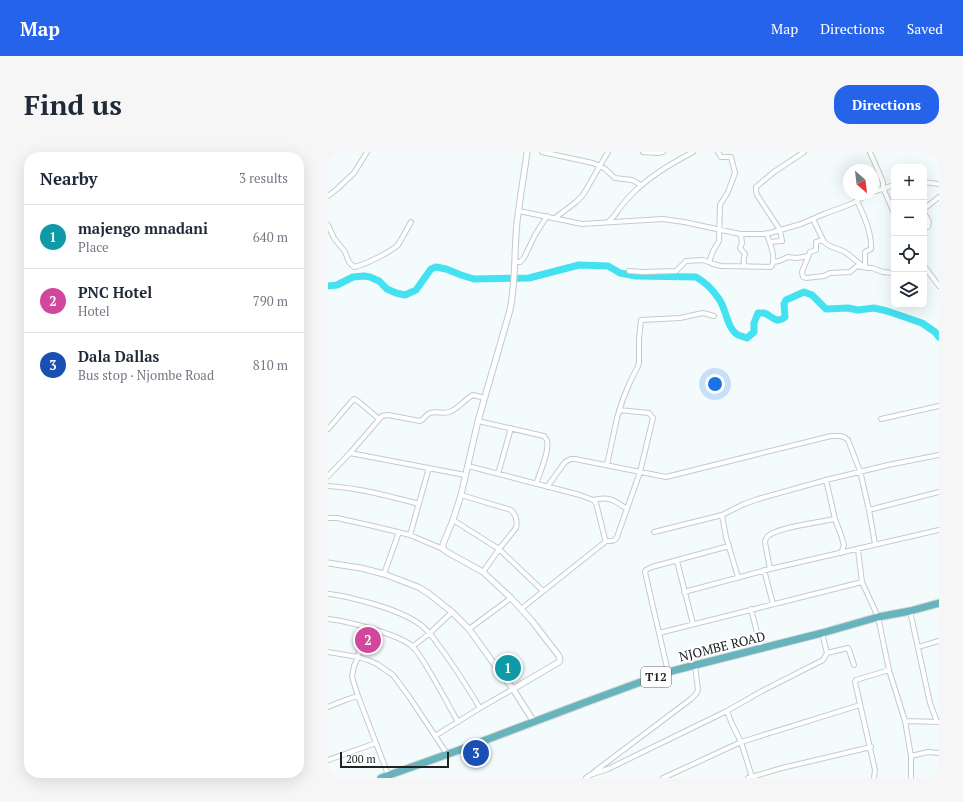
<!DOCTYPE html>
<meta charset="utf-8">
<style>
body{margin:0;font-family:"PT Serif",serif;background:#f6f6f7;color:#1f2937}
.controls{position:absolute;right:12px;top:12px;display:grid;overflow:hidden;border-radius:8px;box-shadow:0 4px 16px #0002}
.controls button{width:36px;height:36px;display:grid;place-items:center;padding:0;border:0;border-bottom:1px solid #e0e1e3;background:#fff;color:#1f2937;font:20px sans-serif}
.compass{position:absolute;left:515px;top:12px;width:36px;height:36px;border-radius:50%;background:#fff;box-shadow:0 4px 16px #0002;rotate:152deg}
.scale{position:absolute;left:12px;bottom:10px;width:109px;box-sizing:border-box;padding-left:4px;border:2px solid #202323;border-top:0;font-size:11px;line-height:14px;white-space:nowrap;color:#202323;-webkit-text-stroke:3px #fff;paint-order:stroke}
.you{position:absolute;left:387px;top:232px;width:14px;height:14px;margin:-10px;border:3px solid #fff;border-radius:50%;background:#1a73e8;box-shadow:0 0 0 6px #1a73e833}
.badge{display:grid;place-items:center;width:26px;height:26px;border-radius:50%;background:#2563eb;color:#fff;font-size:13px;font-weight:700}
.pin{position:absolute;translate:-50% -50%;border:2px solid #fff;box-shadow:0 1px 4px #0006}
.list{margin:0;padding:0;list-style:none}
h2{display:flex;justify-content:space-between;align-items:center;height:52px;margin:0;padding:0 16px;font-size:17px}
h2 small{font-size:13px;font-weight:400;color:#747a83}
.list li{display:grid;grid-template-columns:26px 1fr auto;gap:12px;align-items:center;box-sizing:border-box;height:64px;padding:0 16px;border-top:1px solid #e0e1e3}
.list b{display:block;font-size:15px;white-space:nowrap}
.list p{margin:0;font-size:13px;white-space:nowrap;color:#747a83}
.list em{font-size:13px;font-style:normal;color:#747a83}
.icon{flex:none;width:22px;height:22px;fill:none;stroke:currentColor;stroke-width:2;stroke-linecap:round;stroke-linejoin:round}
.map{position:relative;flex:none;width:611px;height:626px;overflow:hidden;border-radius:16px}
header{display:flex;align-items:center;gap:24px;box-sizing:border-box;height:56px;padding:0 20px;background:#2563eb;color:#fff}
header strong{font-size:19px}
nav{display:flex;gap:22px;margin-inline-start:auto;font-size:14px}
.intro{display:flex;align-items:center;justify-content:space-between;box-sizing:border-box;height:96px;padding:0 24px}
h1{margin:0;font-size:28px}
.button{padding:10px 18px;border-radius:16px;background:#2563eb;color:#fff;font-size:14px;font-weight:700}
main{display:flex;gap:24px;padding:0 24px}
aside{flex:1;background:#fff;border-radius:16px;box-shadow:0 4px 16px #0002}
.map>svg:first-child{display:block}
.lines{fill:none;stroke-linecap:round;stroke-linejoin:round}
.river{stroke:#44e1f0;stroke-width:7}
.minor-casing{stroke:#c4cbcc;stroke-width:6}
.tertiary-casing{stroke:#c4cbcc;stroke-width:7}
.trunk-casing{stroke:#d7d7d7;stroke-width:9}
.minor{stroke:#fff;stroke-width:4}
.tertiary{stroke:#fff;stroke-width:5}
.trunk{stroke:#68b4bc;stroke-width:7}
.labels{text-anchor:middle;stroke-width:4;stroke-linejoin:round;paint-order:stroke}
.shield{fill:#fff;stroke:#636565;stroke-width:1}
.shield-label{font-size:12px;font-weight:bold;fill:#202323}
.street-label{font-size:13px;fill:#202323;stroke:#fff}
</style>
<header>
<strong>Map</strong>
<nav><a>Map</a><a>Directions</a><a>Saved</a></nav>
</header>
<div class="intro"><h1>Find us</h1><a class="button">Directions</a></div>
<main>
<aside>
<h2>Nearby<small>3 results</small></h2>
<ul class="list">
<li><span class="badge" style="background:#0f9aa8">1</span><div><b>majengo mnadani</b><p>Place</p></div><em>640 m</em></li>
<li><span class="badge" style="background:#d1479c">2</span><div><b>PNC Hotel</b><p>Hotel</p></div><em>790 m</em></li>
<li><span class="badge" style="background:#1a4fb4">3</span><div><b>Dala Dallas</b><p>Bus stop · Njombe Road</p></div><em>810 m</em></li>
</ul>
</aside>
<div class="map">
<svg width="611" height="626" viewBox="0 0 611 626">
<rect width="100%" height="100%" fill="#f3fbfc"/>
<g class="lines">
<path class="river" d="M0 134 9 133 25 125 36 124 42 125 51 129 59 137 68 141 77 143 88 138 103 117 108 115 118 117 133 123 146 127 201 126 251 113 280 114 292 121 308 124 368 125C377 130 385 138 391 147 398 156 399 177 410 183 413 184 416 185 419 186L426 180V171L430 161C432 161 434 161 436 161 444 163 447 173 457 165L456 152 458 148 476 140 484 143 498 157 520 156 530 158 546 156 559 159 594 171 607 180 611 185"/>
<defs>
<path id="minor" d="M214 0 265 11 276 16 287 26 304 28 313 33
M315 0 329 1 335 0
M542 0 555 30V36L566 61
M596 30 611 32
M545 40 566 33
M0 44 9 37 26 21 39 0
M529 49C536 63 544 81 543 97L537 100V113L539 116H544L555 120 566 121
M596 57 611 45
M191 59 254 72 335 67 356 70 412 82H436L442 81 473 72 496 62 523 52 541 42
M596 60 601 70 600 75
M227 66 248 50 255 43 280 0
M485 67 496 90C502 96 510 96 517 100 523 104 529 110 535 114
M280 70C287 65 290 57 296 51 299 47 303 43 306 40 323 23 344 11 365 0
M0 73 6 86 17 100 21 110 26 115C37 113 62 100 70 93L83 70
M413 82 414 91 412 96 417 102C416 106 414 110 417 114
M495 88 488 90V98L482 100 474 120 475 125 478 126 496 124 502 121 522 120 529 114 539 116
M442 90 454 89 452 78 429 43 428 39V35L446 20 476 0
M187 110H192L196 106 207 83 219 64
M381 110 385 99 391 89 392 53 400 40 407 21 403 5H393L390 0
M445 110 451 109 460 105 469 106 480 104
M596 114 611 134
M301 119 315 120 348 119 358 109 375 108 381 110 385 112 393 114 443 115C449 107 442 90 438 81
M553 267 611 254
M150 269 216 284C217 286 219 287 219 289 222 298 211 323 208 332
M0 277 24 249 26 247 31 250 51 267
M22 301 137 323
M279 313 289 266 295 247 302 230 310 214 311 211V187L313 168 352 166 375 161 386 164
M140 314 252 343 265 348 268 351 277 387V390L193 457
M170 322 183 276
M0 324 22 301 54 264 60 263 92 269C97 267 97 263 102 261 108 259 115 262 121 260 130 257 137 247 145 243L157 246
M498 328 507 367 513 383 516 393 513 401
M0 334C31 336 61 344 91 352
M219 335 237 310 243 307H247L338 325 426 303 503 284H512L516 285 520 288 532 319 541 358 547 392
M133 343 183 358C188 363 190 368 188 376L171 397 155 420
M265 348C281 344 286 348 299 357
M541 358 611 340
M394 363 398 385 410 425
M0 366H9L45 374 82 383 115 397
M125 368 171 397 215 439
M326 380 394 363 416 352 430 347 498 328 560 313 611 303
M82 383 101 316
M277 389C282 389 287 390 289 385L312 320 325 266 321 261 291 258
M530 398 534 430 550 465 561 518 577 569 583 604V626
M349 409 365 472
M442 417 437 390C438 387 437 387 440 384 450 375 492 370 507 367
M436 418 445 452
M56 422 71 380
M356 440 442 417 611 378
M0 442C14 443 28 447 42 451 60 456 78 462 93 473 100 479 106 486 111 494 126 513 139 535 152 556
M423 457 433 496
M582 459 602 551 609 570
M0 467C19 469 70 482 84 494 92 502 97 512 103 522 112 537 121 554 130 570
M36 475 30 505 26 514 24 525 30 544 61 625
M141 477 183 446
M331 481 534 430
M84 495 102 481 124 460
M590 495 611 489
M0 500 30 505 40 508 49 512 65 523 82 546 119 602
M499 501 520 496 521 498 526 513
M340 520 317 420 318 418 324 415 401 394
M0 555 20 547 30 544
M399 559 404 572 413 590 424 625
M577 569 611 570
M107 584 152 556 185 537
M583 604 600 600 611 601
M0 608 48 591
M266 620 363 547 368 542 370 538 367 513
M258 626 262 623 280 617 399 559 434 539 495 508 499 501 494 481
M335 626 413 590 532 553
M420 626 454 616 543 595
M546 626 547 618 527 530 528 528 561 518"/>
<path id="tertiary" d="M0 411 33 416 56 422 90 435 100 441 124 460 141 477 164 509 185 537 206 570
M185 537 231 510 232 507 231 504 204 469 183 446 155 420 119 400 115 397V392L125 368 133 343 150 269 182 158C188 129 186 99 189 70 192 46 196 23 199 0"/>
<path id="trunk" d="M53 626 134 597 261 549 340 520 494 481 550 465 582 459 611 451"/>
</defs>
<use href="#minor" class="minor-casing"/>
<use href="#tertiary" class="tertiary-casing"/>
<use href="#trunk" class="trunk-casing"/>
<use href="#minor" class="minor"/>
<use href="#tertiary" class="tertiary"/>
<use href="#trunk" class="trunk"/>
</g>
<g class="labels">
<rect class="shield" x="313" y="515" width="30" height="20" rx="3"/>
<g class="shield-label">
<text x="328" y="529">T12</text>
</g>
<g class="street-label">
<text transform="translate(394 494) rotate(-14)" y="5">NJOMBE ROAD</text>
</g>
</g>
</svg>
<div class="controls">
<button>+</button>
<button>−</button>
<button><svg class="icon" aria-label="locate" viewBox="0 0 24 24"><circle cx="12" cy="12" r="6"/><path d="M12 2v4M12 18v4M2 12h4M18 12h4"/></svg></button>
<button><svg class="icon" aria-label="layers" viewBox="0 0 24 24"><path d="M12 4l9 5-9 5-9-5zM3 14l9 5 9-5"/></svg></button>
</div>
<svg class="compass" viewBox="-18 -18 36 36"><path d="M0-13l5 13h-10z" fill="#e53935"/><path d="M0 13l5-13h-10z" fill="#747a83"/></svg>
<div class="scale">200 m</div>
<div class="you"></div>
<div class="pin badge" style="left:180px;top:516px;background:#0f9aa8">1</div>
<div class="pin badge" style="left:40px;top:488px;background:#d1479c">2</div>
<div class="pin badge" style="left:148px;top:601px;background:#1a4fb4">3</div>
</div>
</main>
